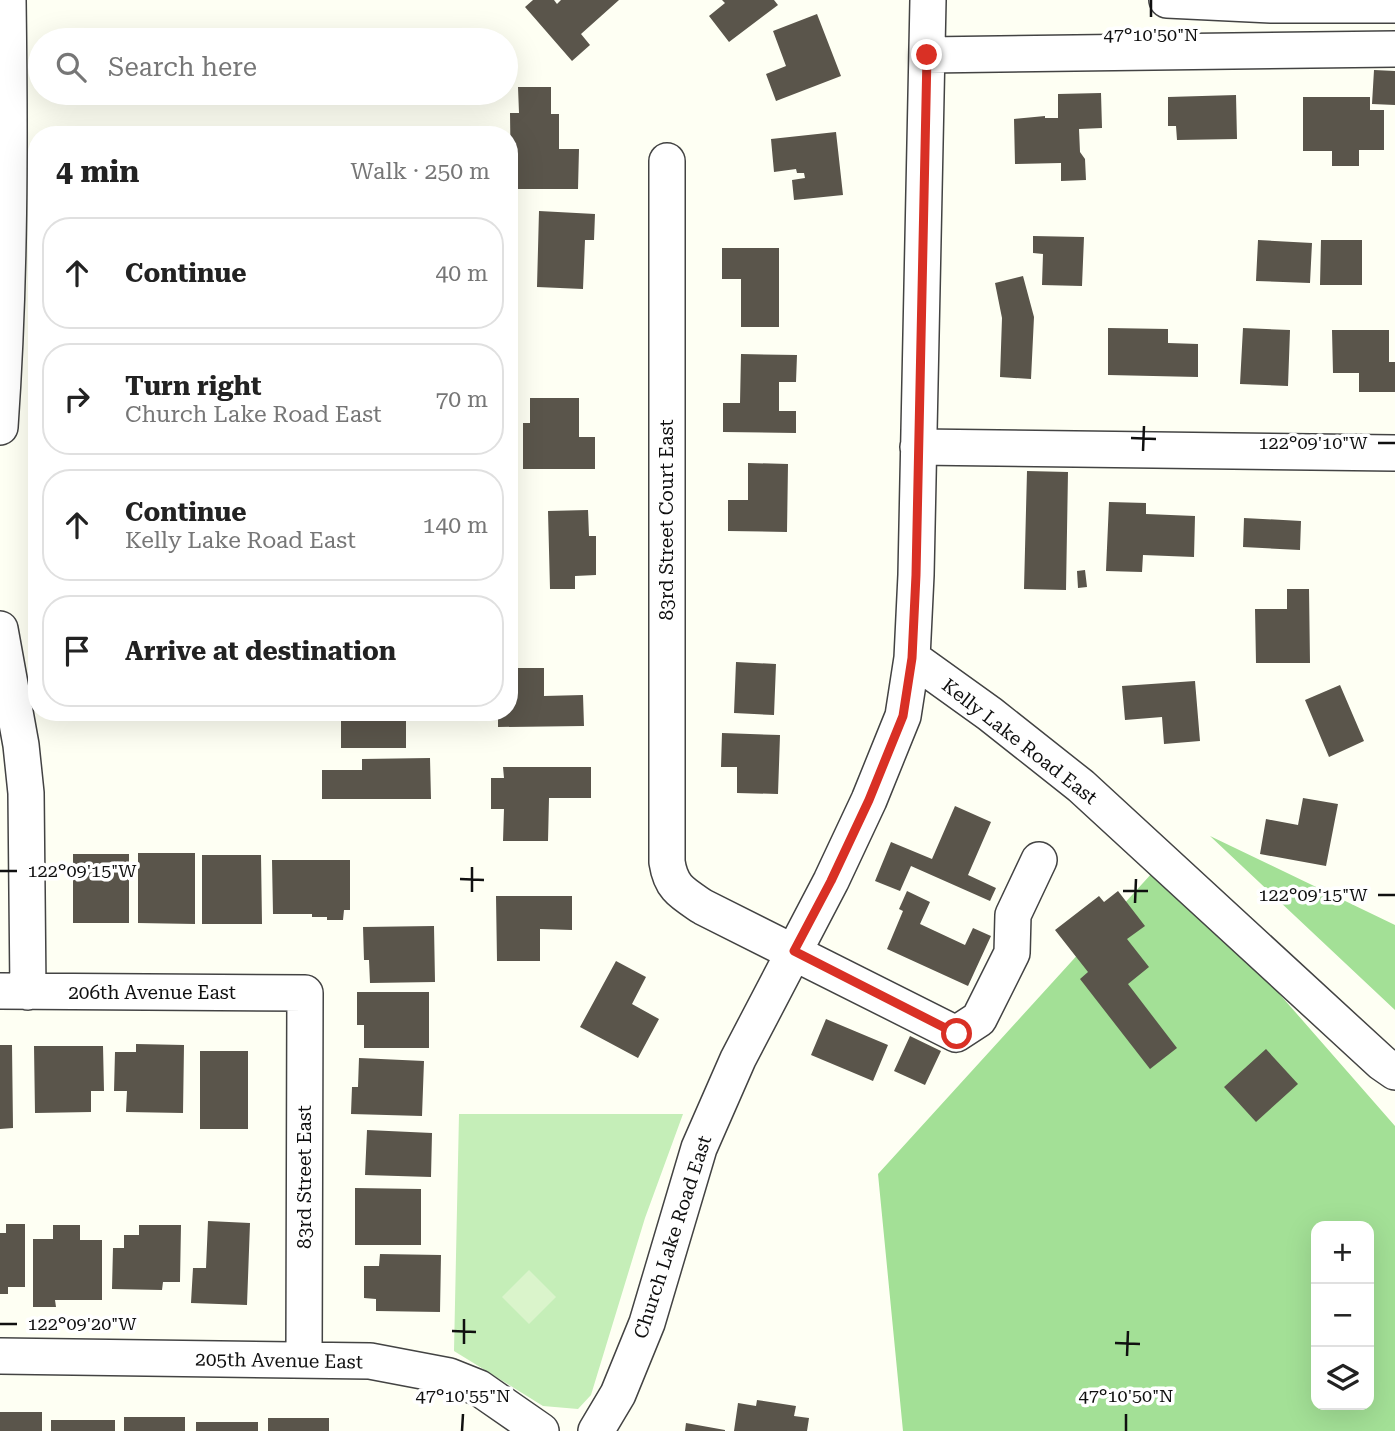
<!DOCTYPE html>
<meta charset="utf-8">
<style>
body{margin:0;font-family:"Roboto Serif",serif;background:#f6f6f6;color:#222}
.controls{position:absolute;right:21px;bottom:21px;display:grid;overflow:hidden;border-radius:14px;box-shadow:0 7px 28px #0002}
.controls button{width:63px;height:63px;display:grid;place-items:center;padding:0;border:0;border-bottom:2px solid #e0e0e0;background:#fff;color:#222;font:35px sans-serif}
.stop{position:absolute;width:21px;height:21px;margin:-16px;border:5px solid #d93025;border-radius:50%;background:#fff}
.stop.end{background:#d93025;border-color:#fff;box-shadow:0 2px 7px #0008}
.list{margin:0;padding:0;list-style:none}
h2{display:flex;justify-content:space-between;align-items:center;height:91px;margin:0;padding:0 28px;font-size:30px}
h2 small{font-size:23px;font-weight:400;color:#767676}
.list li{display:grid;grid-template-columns:46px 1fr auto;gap:21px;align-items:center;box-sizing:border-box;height:112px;margin:0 14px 14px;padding:0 14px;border:2px solid #e0e0e0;border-radius:28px}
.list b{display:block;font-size:26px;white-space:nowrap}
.list p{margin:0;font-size:23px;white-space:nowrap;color:#767676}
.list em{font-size:23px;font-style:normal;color:#767676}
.icon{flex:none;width:38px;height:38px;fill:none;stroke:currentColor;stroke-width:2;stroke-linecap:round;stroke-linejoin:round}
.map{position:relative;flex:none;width:1395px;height:1431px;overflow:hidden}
.search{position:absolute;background:#fff;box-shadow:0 7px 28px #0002;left:28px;top:28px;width:490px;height:77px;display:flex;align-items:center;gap:18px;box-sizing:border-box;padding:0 24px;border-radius:38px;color:#767676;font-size:26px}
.panel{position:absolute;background:#fff;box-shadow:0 7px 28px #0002;left:28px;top:126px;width:490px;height:595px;border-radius:28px}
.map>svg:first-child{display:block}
.green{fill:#c5eeb8}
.forest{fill:#a3e096;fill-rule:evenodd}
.pitch{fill:#daf4cb}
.building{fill:#5a554b}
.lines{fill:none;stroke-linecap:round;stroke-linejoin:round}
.minor-casing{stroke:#434343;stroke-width:38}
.minor{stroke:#fff;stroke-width:35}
.route{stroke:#d93025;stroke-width:9}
.ticks{fill:none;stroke:#101010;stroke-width:2.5}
.labels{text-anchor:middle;stroke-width:7;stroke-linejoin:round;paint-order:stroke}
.street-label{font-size:19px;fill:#101010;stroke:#fff}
.ticks-label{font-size:18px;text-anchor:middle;fill:#101010;stroke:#fff;stroke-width:7;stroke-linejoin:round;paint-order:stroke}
</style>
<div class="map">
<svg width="1395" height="1431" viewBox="0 0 1395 1431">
<rect width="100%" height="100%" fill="#fefff3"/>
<path class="green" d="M459 1114H683L645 1218 591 1395 578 1409 543 1406 454 1351Z"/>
<path class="forest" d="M1210 836 1395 925V1010Z
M1163 861 1395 1126V1431H903L878 1174ZM1316 1226H1369V1405H1316Z"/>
<path class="pitch" d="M529 1270 556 1297 529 1324 502 1297Z"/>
<path class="building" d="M533 0H554L557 4 561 0H619L581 34 590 45 572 61 525 7Z
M722 0H774L778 5 729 42 709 16 725 3Z
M817 14 841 76 776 101 766 74 786 66 773 31Z
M1374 70 1395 71V105L1372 104Z
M518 87H551V114H559V149H579L578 189H511L510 113H519Z
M1101 93 1102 128 1079 129 1080 152 1085 159 1086 180 1061 181V163L1015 164 1014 119 1045 116V118H1058V94Z
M1236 95 1237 139 1177 140 1176 126H1168V97Z
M1303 97H1370V110H1384V150H1359V166H1332V151H1303Z
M836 132 843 195 794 200 792 180 805 178 804 173H797L796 169 774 172 771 139Z
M539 211 595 214 594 240H585L583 289 537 287Z
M1033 236 1084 237 1082 286 1042 285 1043 254 1033 253Z
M1258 240 1312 243 1310 283 1256 281Z
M1321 240H1362V285H1320Z
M722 248H779V327H741V279H722Z
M1023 276 1034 317 1031 379 1000 377 1002 318 995 283Z
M1108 328 1168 329V343L1198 344V377L1108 375Z
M1243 328 1290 330 1288 386 1240 384Z
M1332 330H1389V362H1395V392H1359V373H1333Z
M741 354 797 355 796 382H779V411H796V433L723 432V403H740Z
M530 398H579V437H595V469H523V423H530Z
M748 463 788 464 787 532 728 531V500H748Z
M1027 471 1068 472 1066 590 1024 589Z
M1109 502 1146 503V514L1195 516 1194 557 1143 555 1142 572 1106 571Z
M588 510 589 536H596V575L575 576V589H550L548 511Z
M1244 518 1301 521 1300 550 1243 547Z
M1085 570 1087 587 1078 588 1077 571Z
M1287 589H1309L1310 663H1256L1255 609H1287Z
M736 662 776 664 774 715 734 713Z
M509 668H544V696L583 695 584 726 498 727V712H509Z
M1195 681 1200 741 1164 744 1162 717 1125 720 1122 686Z
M1340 685 1364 741 1329 757 1305 700Z
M341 712H406V748H341Z
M722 733 780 735 778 794 737 793V767H721Z
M430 758 431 799H322V770H362V759Z
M503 767H591V798H549L548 841H503L504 809H491V778H504Z
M1303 798 1338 804 1326 866 1260 854 1266 819 1298 825Z
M955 806 991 822 968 875 996 888 990 901 911 866 900 891 875 881 891 842 932 859Z
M138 853H195V924L138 923Z
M73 854H129V923H73Z
M202 855H261L262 924H202Z
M272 860H350V910H344L343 920H327V917H312V914H273Z
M907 891 930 902 920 924 965 945 973 928 991 936 968 986 887 949 903 911 899 909Z
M1118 891 1145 926 1127 939 1149 967 1128 984 1177 1048 1150 1069 1080 979 1088 972 1055 930 1099 896 1104 902Z
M496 896H572V930L540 929V961H497Z
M434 926 435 982 370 983 369 960H364L363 927Z
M616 961 646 977 632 1004 659 1019 638 1058 580 1027Z
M357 992H429V1048H364V1025H357Z
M826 1019 888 1045 873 1081 811 1055Z
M910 1036 941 1051 925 1085 894 1071Z
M136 1044 184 1045 183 1113 126 1112 127 1091H114L115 1052H136Z
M0 1045H12L13 1128 0 1129Z
M34 1046H103L104 1091H91V1112L35 1113Z
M1266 1049 1298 1084 1256 1122 1224 1087Z
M200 1051H248V1129H200Z
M359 1058 424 1061 422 1116 351 1114 352 1087H358Z
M367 1130 432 1133 431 1177 365 1175Z
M355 1188 421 1189V1245H355Z
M208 1221 250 1223 247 1305 191 1303 193 1268H206Z
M6 1224H25V1287H8V1294H0V1233H6Z
M53 1225H80V1240H102V1300H55L56 1307H33V1239H53Z
M139 1225H181L180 1282H163L162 1290 112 1289 113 1248H124V1235H139Z
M380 1254 441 1255 440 1312 376 1311V1299L364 1298V1266H379Z
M757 1400 796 1406 794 1416 809 1418 807 1431H734L738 1403 756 1406Z
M0 1412H42V1431H0Z
M124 1417H185V1431H124Z
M268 1418H329V1431H268Z
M51 1420H115V1431H51Z
M196 1422H258V1431H196Z
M686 1423 725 1430V1431H685Z"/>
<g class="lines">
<defs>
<path id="minor" d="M1167 0 1271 5H1395
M927 55 1395 49
M667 161V862C671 888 682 893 703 907L956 1034 979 1019 1012 953 1013 915 1039 860
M0 427C10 285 10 142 8 0
M918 447 1395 453
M0 629 21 745 26 793 28 992
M912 658 990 714 1081 786 1382 1063 1395 1072
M0 991 305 993 304 1360
M0 1356 370 1361 449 1376 479 1388 541 1431
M596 1431 618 1394 647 1323 699 1148 738 1059 831 881 869 800 903 716 912 658 916 575 928 0"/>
</defs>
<use href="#minor" class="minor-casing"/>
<use href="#minor" class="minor"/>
</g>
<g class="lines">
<path class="route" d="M927 55 916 575 912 658 903 716 869 800 831 881 794 951 957 1034"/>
</g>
<path class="ticks" d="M1151 17V0M1131 438 1156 439M1378 443H1395M1143 451 1144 426M0 871H17M460 879 484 880M1123 891H1148M472 892V867M1378 895H1395M1135 903 1136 879M0 1324H17M452 1331 476 1332M1115 1343 1140 1344M464 1344V1319M1127 1356 1128 1331M462 1431 463 1414M1126 1431V1414"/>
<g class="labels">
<g class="street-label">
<text transform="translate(666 520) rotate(-90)" y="7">83rd Street Court East</text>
<text transform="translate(1020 741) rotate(38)" y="7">Kelly Lake Road East</text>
<text x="152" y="999">206th Avenue East</text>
<text transform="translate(304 1177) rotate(-90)" y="7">83rd Street East</text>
<text transform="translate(672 1237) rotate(-72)" y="7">Church Lake Road East</text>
<text transform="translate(279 1360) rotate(1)" y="7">205th Avenue East</text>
</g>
</g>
<g class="ticks-label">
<text x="1151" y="41">47°10'50"N</text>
<text x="1313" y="449">122°09'10"W</text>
<text x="82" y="877">122°09'15"W</text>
<text x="1313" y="901">122°09'15"W</text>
<text x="82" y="1330">122°09'20"W</text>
<text x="463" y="1402">47°10'55"N</text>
<text x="1126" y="1402">47°10'50"N</text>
</g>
</svg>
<div class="controls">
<button>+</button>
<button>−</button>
<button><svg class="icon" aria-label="layers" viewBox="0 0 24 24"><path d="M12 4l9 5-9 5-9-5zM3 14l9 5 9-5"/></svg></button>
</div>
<div class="stop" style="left:957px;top:1034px"></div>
<div class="stop end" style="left:927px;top:55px"></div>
<div class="search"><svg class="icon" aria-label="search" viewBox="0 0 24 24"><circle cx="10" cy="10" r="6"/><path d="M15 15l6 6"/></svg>Search here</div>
<section class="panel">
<h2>4 min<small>Walk · 250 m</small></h2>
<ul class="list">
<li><svg class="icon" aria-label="ahead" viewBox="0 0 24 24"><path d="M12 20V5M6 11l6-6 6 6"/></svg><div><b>Continue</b></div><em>40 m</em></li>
<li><svg class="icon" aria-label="right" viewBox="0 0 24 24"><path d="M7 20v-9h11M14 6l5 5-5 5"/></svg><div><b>Turn right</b><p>Church Lake Road East</p></div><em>70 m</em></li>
<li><svg class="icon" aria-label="ahead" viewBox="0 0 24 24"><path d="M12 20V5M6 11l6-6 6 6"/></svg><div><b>Continue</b><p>Kelly Lake Road East</p></div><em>140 m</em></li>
<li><svg class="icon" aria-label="arrive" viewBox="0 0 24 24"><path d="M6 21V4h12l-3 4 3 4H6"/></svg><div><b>Arrive at destination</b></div></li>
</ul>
</section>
</div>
